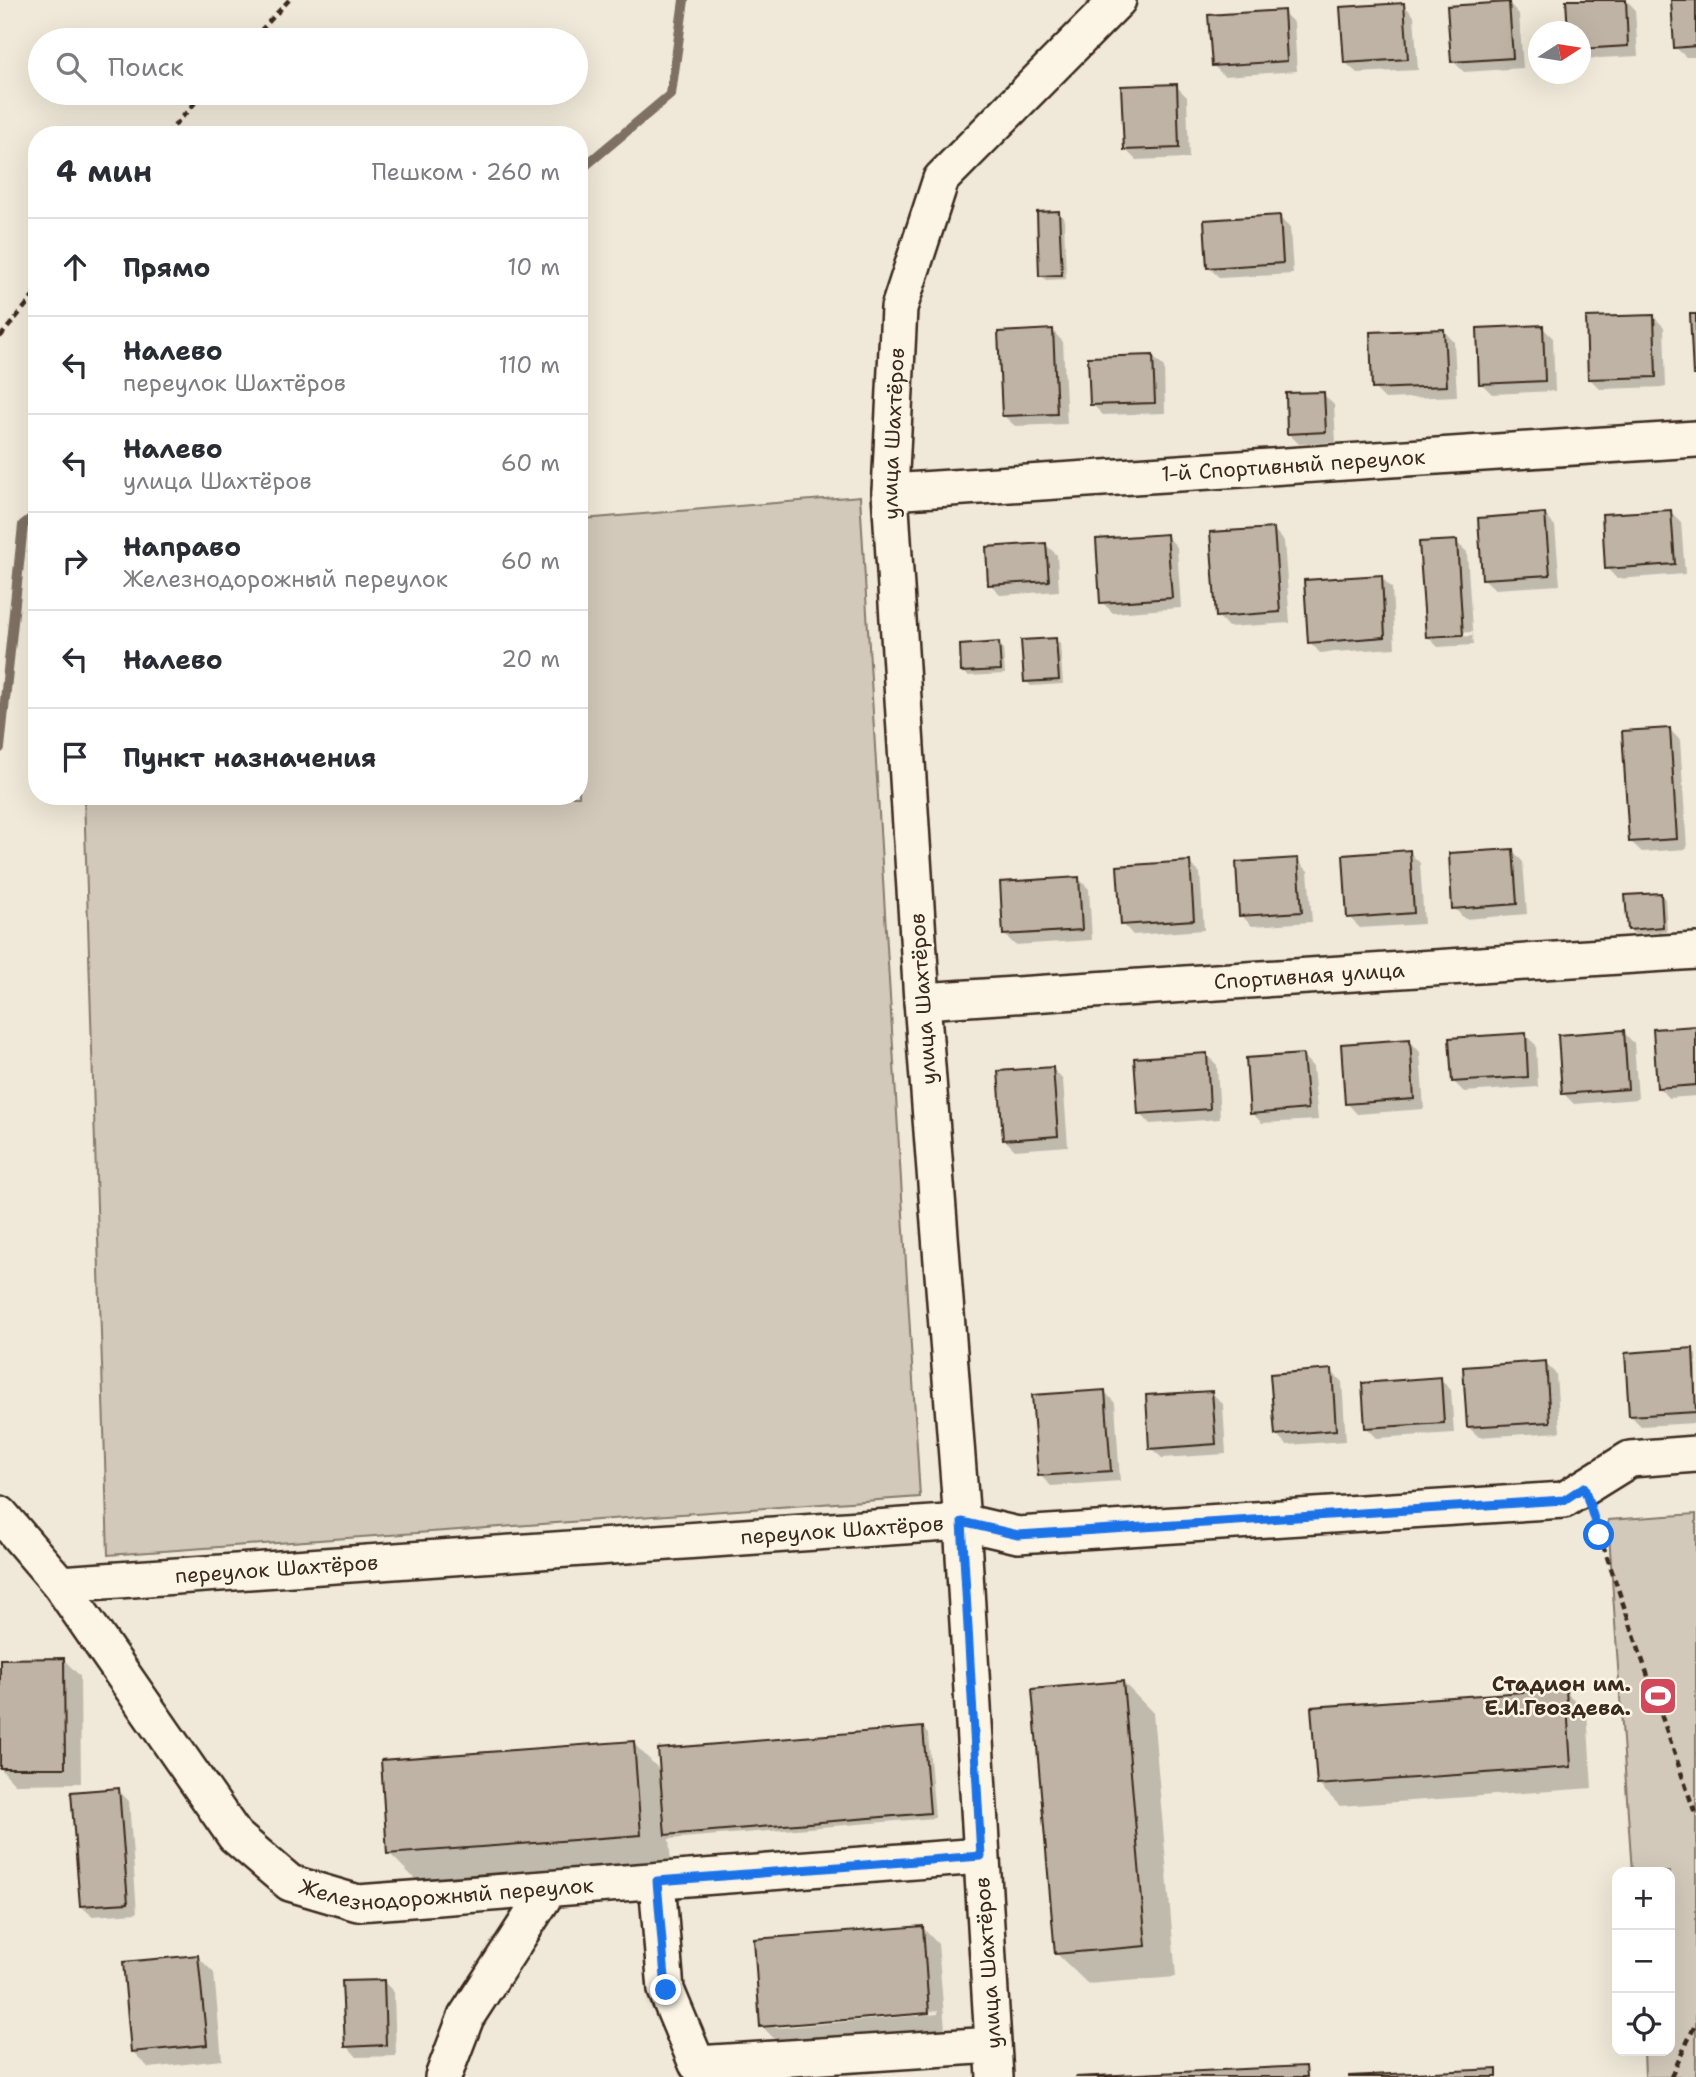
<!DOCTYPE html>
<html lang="ru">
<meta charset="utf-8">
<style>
body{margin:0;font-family:"Shantell Sans",sans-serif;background:#f2f2f3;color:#2b2b33}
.controls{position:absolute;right:21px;bottom:21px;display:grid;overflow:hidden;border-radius:14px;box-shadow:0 7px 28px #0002}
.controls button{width:63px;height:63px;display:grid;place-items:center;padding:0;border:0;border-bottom:2px solid #e1e1e2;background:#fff;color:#2b2b33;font:35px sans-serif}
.compass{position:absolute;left:1528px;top:21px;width:63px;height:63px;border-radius:50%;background:#fff;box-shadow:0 7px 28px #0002;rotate:78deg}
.stop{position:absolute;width:21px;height:21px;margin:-16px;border:5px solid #1a73e8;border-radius:50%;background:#fff}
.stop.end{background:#1a73e8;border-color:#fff;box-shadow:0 2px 7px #0008}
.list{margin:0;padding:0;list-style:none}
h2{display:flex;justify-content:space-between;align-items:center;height:91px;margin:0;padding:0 28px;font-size:30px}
h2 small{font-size:23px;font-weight:400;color:#7c7c81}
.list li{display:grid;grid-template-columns:46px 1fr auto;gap:21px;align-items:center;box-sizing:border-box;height:98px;padding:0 28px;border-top:2px solid #e1e1e2}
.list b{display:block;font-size:26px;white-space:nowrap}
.list p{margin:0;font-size:23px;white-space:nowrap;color:#7c7c81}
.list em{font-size:23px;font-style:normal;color:#7c7c81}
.icon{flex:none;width:38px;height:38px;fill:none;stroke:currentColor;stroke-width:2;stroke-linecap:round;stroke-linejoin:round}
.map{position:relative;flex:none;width:1696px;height:2077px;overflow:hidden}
.search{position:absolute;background:#fff;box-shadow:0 7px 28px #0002;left:28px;top:28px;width:560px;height:77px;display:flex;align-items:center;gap:18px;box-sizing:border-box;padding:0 24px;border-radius:38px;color:#7c7c81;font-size:26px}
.panel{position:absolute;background:#fff;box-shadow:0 7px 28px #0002;left:28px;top:126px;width:560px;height:679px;border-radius:28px}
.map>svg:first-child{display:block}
.green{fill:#d2c9ba;stroke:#867a6c;stroke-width:2}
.shadow{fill:#0003;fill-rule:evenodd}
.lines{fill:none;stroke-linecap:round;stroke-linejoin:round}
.stream{stroke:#7e7163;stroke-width:10}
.building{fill:#beb3a4;stroke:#3b2a1e;stroke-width:2}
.minor-casing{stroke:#3b2a1e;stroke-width:40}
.path{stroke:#3b2a1e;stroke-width:4.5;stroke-dasharray:7 5;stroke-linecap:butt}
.minor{stroke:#fcf5e5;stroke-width:35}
.route{stroke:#1a73e8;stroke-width:9}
.labels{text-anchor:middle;stroke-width:5;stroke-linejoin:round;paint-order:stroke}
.street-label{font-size:21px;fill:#3b2a1e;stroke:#fcf5e5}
.poi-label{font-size:21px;font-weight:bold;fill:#3b2a1e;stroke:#fcf5e5;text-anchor:end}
</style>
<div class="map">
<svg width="1696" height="2077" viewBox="0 0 1696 2077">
<rect width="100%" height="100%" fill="#f0e9d9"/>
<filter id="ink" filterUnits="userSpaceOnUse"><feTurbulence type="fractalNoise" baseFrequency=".0143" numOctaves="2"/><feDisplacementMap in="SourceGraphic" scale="14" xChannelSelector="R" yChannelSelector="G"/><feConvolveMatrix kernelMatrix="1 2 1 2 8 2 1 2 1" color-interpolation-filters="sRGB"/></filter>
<g filter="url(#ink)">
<path class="green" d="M860 496 920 1497 108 1555 84 796H579V524L583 519Z
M1696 1514V2077H1645L1644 2051H1670V1872H1632L1608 1520Z"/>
<path class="shadow" d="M1597 0H1626L1635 9 1638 56 1580 59V32Z
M1672 0H1696V57H1686L1675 47Z
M1509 3 1519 14 1523 68 1464 72 1453 61Z
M1404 5 1414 16 1418 70 1357 73 1346 63Z
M1283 12 1294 23 1297 71 1224 76 1213 65Z
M1176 86 1187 97 1189 158 1136 160 1125 149Z
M1059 213 1064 218 1066 279 1046 280 1041 275Z
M1279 217 1290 228 1293 274 1220 278 1209 268Z
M1653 316 1664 327 1666 387 1600 389 1589 378Z
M1542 327 1553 338 1555 391 1492 394 1481 383Z
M1053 331 1063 342 1067 424 1015 426 1004 416Z
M1444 331 1454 342 1457 396 1385 399 1374 388Z
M1153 357 1164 367 1165 413 1103 415 1092 404Z
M1323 394 1334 405 1336 442 1299 444 1288 433Z
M1670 511 1681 522 1685 574 1617 579 1607 568Z
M1545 515 1555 526 1560 585 1495 589 1484 579Z
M1274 530 1284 541 1290 623 1228 627 1218 616Z
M1167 536 1177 547 1181 608 1113 613 1102 602Z
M1456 542 1467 552 1473 645 1438 647 1427 636ZM1472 632V636L1435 638V635Z
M1046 545 1057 555 1059 591 1001 595 990 584Z
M1381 577 1392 588 1395 648 1320 653 1310 642Z
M1055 640 1060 644 1063 684 1031 686 1026 681Z
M998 644 1003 649 1005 674 968 676 963 671Z
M1669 729 1680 740 1687 849 1642 852 1631 842Z
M1513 851 1523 862 1527 914 1465 919 1454 908Z
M1409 852 1420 863 1424 924 1360 928 1349 917Z
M1297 860 1308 871 1312 922 1252 926 1241 915Z
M1189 863 1200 873 1204 930 1133 935 1123 924Z
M1078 878 1089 889 1092 940 1015 945 1005 935Z
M1660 894 1665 899 1667 932 1634 934 1629 929Z
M1696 1028V1096L1669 1098 1658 1087Z
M1623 1032 1634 1043 1638 1099 1574 1104 1563 1093Z
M1525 1035 1536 1045 1538 1087 1464 1092 1454 1082Z
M1410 1041 1420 1052 1424 1109 1357 1114 1347 1103Z
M1206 1054 1217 1065 1220 1119 1150 1124 1140 1113Z
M1303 1056 1313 1067 1318 1120 1262 1123 1252 1113Z
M1053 1069 1063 1080 1068 1146 1015 1150 1004 1139Z
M1692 1350 1696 1354V1423L1641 1426 1631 1416Z
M1545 1363 1556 1374 1560 1432 1479 1437 1468 1427Z
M1331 1371 1342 1382 1346 1441 1287 1445 1276 1434Z
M1440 1379 1451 1390 1454 1433 1377 1438 1367 1428Z
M1105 1392 1115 1403 1120 1481 1051 1486 1040 1475Z
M1212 1393 1223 1404 1226 1454 1162 1458 1151 1448Z
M0 1660H64L80 1676 81 1783 15 1784 0 1768Z
M1123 1682 1153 1713 1176 1977 1088 1984 1057 1954Z
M1565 1691 1587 1712 1592 1788 1340 1806 1318 1784Z
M923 1729 928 1734 935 1818 669 1839 671 1865 420 1884 389 1853 633 1743 661 1771Z
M118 1790 129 1801 137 1913 92 1916 81 1906Z
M922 1927 938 1944 945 2029 778 2043 762 2026ZM938 2011V2014L775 2028V2024Z
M198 1957 214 1973 222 2060 149 2068 133 2052Z
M384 1982 394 1992 396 2056 357 2057 347 2046Z"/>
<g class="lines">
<path class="stream" d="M579 171 671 94 684 0
M0 748 23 525 37 514"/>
</g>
<path class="building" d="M1566 0H1626L1628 46 1580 49V32H1568Z
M1671 0H1696V46L1674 48Z
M1509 2 1513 58 1451 62 1447 6Z
M1404 3 1408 59 1344 63 1340 7Z
M1284 10 1287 61 1212 66 1208 15Z
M1177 84 1179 148 1124 150 1121 86Z
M1059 211 1062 275 1039 276 1037 212Z
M1280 215 1283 263 1207 268 1204 220Z
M1690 314H1696V375H1693Z
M1654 315 1656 377 1588 379 1586 317Z
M1543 325 1545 381 1479 384 1477 328Z
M1053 329 1057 414 1002 416 998 332Z
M1444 329 1447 386 1372 389 1370 332Z
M1153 355 1155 403 1090 405 1088 357Z
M1324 392 1326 432 1287 434 1286 393Z
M1671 510 1675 564 1605 569 1602 514Z
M1545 513 1550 575 1482 579 1478 518Z
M1274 528 1280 612 1216 617 1210 532Z
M1167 534 1172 598 1100 603 1096 539Z
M1457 540 1463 635 1426 637 1419 542Z
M1046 543 1049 581 988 585 986 547Z
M1382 575 1385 637 1308 643 1304 580Z
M1056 638 1059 680 1024 682 1021 640Z
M999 642 1001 670 961 672 960 645Z
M1670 728 1677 839 1629 842 1622 731Z
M1513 849 1517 904 1452 909 1449 853Z
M1410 850 1414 913 1347 918 1343 855Z
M1298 858 1302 912 1239 916 1236 862Z
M1190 861 1194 920 1121 925 1117 866Z
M1079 877 1082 930 1003 935 1000 882Z
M1661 893 1663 927 1628 930 1625 895Z
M1696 1026V1085L1657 1088 1653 1029Z
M1624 1030 1628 1089 1562 1094 1558 1035Z
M1526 1033 1528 1077 1452 1082 1449 1038Z
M1410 1039 1414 1099 1345 1104 1341 1044Z
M1207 1053 1210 1109 1138 1114 1134 1058Z
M1303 1054 1308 1109 1250 1114 1246 1058Z
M1053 1067 1058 1136 1003 1140 998 1071Z
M1693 1348 1696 1412 1629 1416 1625 1353Z
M1546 1361 1550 1422 1467 1427 1463 1367Z
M1332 1369 1336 1430 1275 1435 1270 1374Z
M1441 1377 1444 1423 1365 1428 1362 1383Z
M1105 1390 1111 1471 1038 1476 1032 1395Z
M1212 1391 1216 1444 1149 1449 1146 1395Z
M64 1658 65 1768H0V1659Z
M1123 1681 1146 1946 1055 1954 1032 1689Z
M1566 1689 1571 1767 1317 1785 1311 1707Z
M923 1727 930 1813 665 1835 658 1749Z
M634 1741 641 1835 387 1854 381 1760Z
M119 1788 128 1903 80 1906 71 1792Z
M923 1926 929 2013 760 2027 754 1939Z
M198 1955 207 2045 131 2052 123 1962Z
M384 1980 386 2045 345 2047 342 1981Z
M1306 2066 1307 2077H1075Z
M1497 2069V2077H1349V2076Z"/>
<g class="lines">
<defs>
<g id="minor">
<path id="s1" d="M890 492 1696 439"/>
<path id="s2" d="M922 1001 1696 951"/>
<path id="s3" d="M0 1514 60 1584 235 1836 290 1883 358 1903 981 1856"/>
<path id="s4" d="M60 1584 962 1522 1018 1535 1564 1500 1630 1459 1696 1454"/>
<path d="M657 1881 666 1990 697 2064 993 2045"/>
<path d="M443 2077 466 2017 549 1889"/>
<path id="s5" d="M995 2077 962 1522 922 1001 890 492 899 308 941 179 1118 0"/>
</g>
</defs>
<use href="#minor" class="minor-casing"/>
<path class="path" d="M252 40 289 0
M166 135 204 93
M0 337 37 292
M1595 1522 1696 1816
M1671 2077 1696 2023"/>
<use href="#minor" class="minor"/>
</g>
</g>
<g class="lines" filter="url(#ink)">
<path class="route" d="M666 1990 657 1881 981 1856 962 1522 1018 1535 1564 1500 1584 1487 1599 1535"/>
</g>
<defs>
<symbol id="stadium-square" viewBox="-11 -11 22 22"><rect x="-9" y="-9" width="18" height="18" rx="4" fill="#d1495b" stroke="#fcf5e5"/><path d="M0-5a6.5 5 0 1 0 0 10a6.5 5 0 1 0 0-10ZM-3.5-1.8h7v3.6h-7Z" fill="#fff"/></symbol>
</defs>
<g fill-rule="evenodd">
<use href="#stadium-square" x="1636" y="1674" width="44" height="44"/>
</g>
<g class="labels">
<g class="street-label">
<text dy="7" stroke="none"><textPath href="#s5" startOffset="1647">улица Шахтёров</textPath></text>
<text dy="7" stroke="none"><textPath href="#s1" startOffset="404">1-й Спортивный переулок</textPath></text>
<text dy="7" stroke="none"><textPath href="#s2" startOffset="388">Спортивная улица</textPath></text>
<text transform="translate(923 999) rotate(-94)" y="7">улица Шахтёров</text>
<text dy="7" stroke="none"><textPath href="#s4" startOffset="784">переулок Шахтёров</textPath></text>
<text dy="7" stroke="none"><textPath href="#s4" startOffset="217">переулок Шахтёров</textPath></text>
<text dy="7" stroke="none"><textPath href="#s3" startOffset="630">Железнодорожный переулок</textPath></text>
<text transform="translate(988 1963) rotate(-94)" y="7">улица Шахтёров</text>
</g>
<g class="poi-label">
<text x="1631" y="1691">Стадион им.<tspan x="1631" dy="24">Е.И.Гвоздева.</tspan></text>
</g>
</g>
</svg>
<div class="controls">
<button>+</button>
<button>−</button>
<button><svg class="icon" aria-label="locate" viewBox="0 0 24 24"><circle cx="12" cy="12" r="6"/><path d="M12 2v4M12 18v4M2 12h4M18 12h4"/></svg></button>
</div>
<svg class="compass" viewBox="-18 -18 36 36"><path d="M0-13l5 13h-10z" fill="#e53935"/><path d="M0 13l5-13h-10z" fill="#7c7c81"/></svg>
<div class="stop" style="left:1599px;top:1535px"></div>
<div class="stop end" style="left:666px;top:1990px"></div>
<div class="search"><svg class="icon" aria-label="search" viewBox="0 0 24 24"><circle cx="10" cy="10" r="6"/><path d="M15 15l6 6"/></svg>Поиск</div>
<section class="panel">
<h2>4 мин<small>Пешком · 260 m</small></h2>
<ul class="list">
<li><svg class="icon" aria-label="ahead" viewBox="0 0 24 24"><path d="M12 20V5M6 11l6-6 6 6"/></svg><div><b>Прямо</b></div><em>10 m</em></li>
<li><svg class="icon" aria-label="left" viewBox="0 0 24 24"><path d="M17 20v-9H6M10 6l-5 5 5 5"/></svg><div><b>Налево</b><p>переулок Шахтёров</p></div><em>110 m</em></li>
<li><svg class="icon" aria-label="left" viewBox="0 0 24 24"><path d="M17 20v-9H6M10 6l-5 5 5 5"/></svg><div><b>Налево</b><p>улица Шахтёров</p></div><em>60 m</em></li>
<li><svg class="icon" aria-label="right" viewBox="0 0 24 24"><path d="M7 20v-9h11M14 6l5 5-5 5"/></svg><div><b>Направо</b><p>Железнодорожный переулок</p></div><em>60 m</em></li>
<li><svg class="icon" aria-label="left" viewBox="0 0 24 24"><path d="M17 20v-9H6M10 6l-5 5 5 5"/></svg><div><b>Налево</b></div><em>20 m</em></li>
<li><svg class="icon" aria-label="arrive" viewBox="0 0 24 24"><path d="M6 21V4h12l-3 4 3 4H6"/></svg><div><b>Пункт назначения</b></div></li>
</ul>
</section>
</div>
